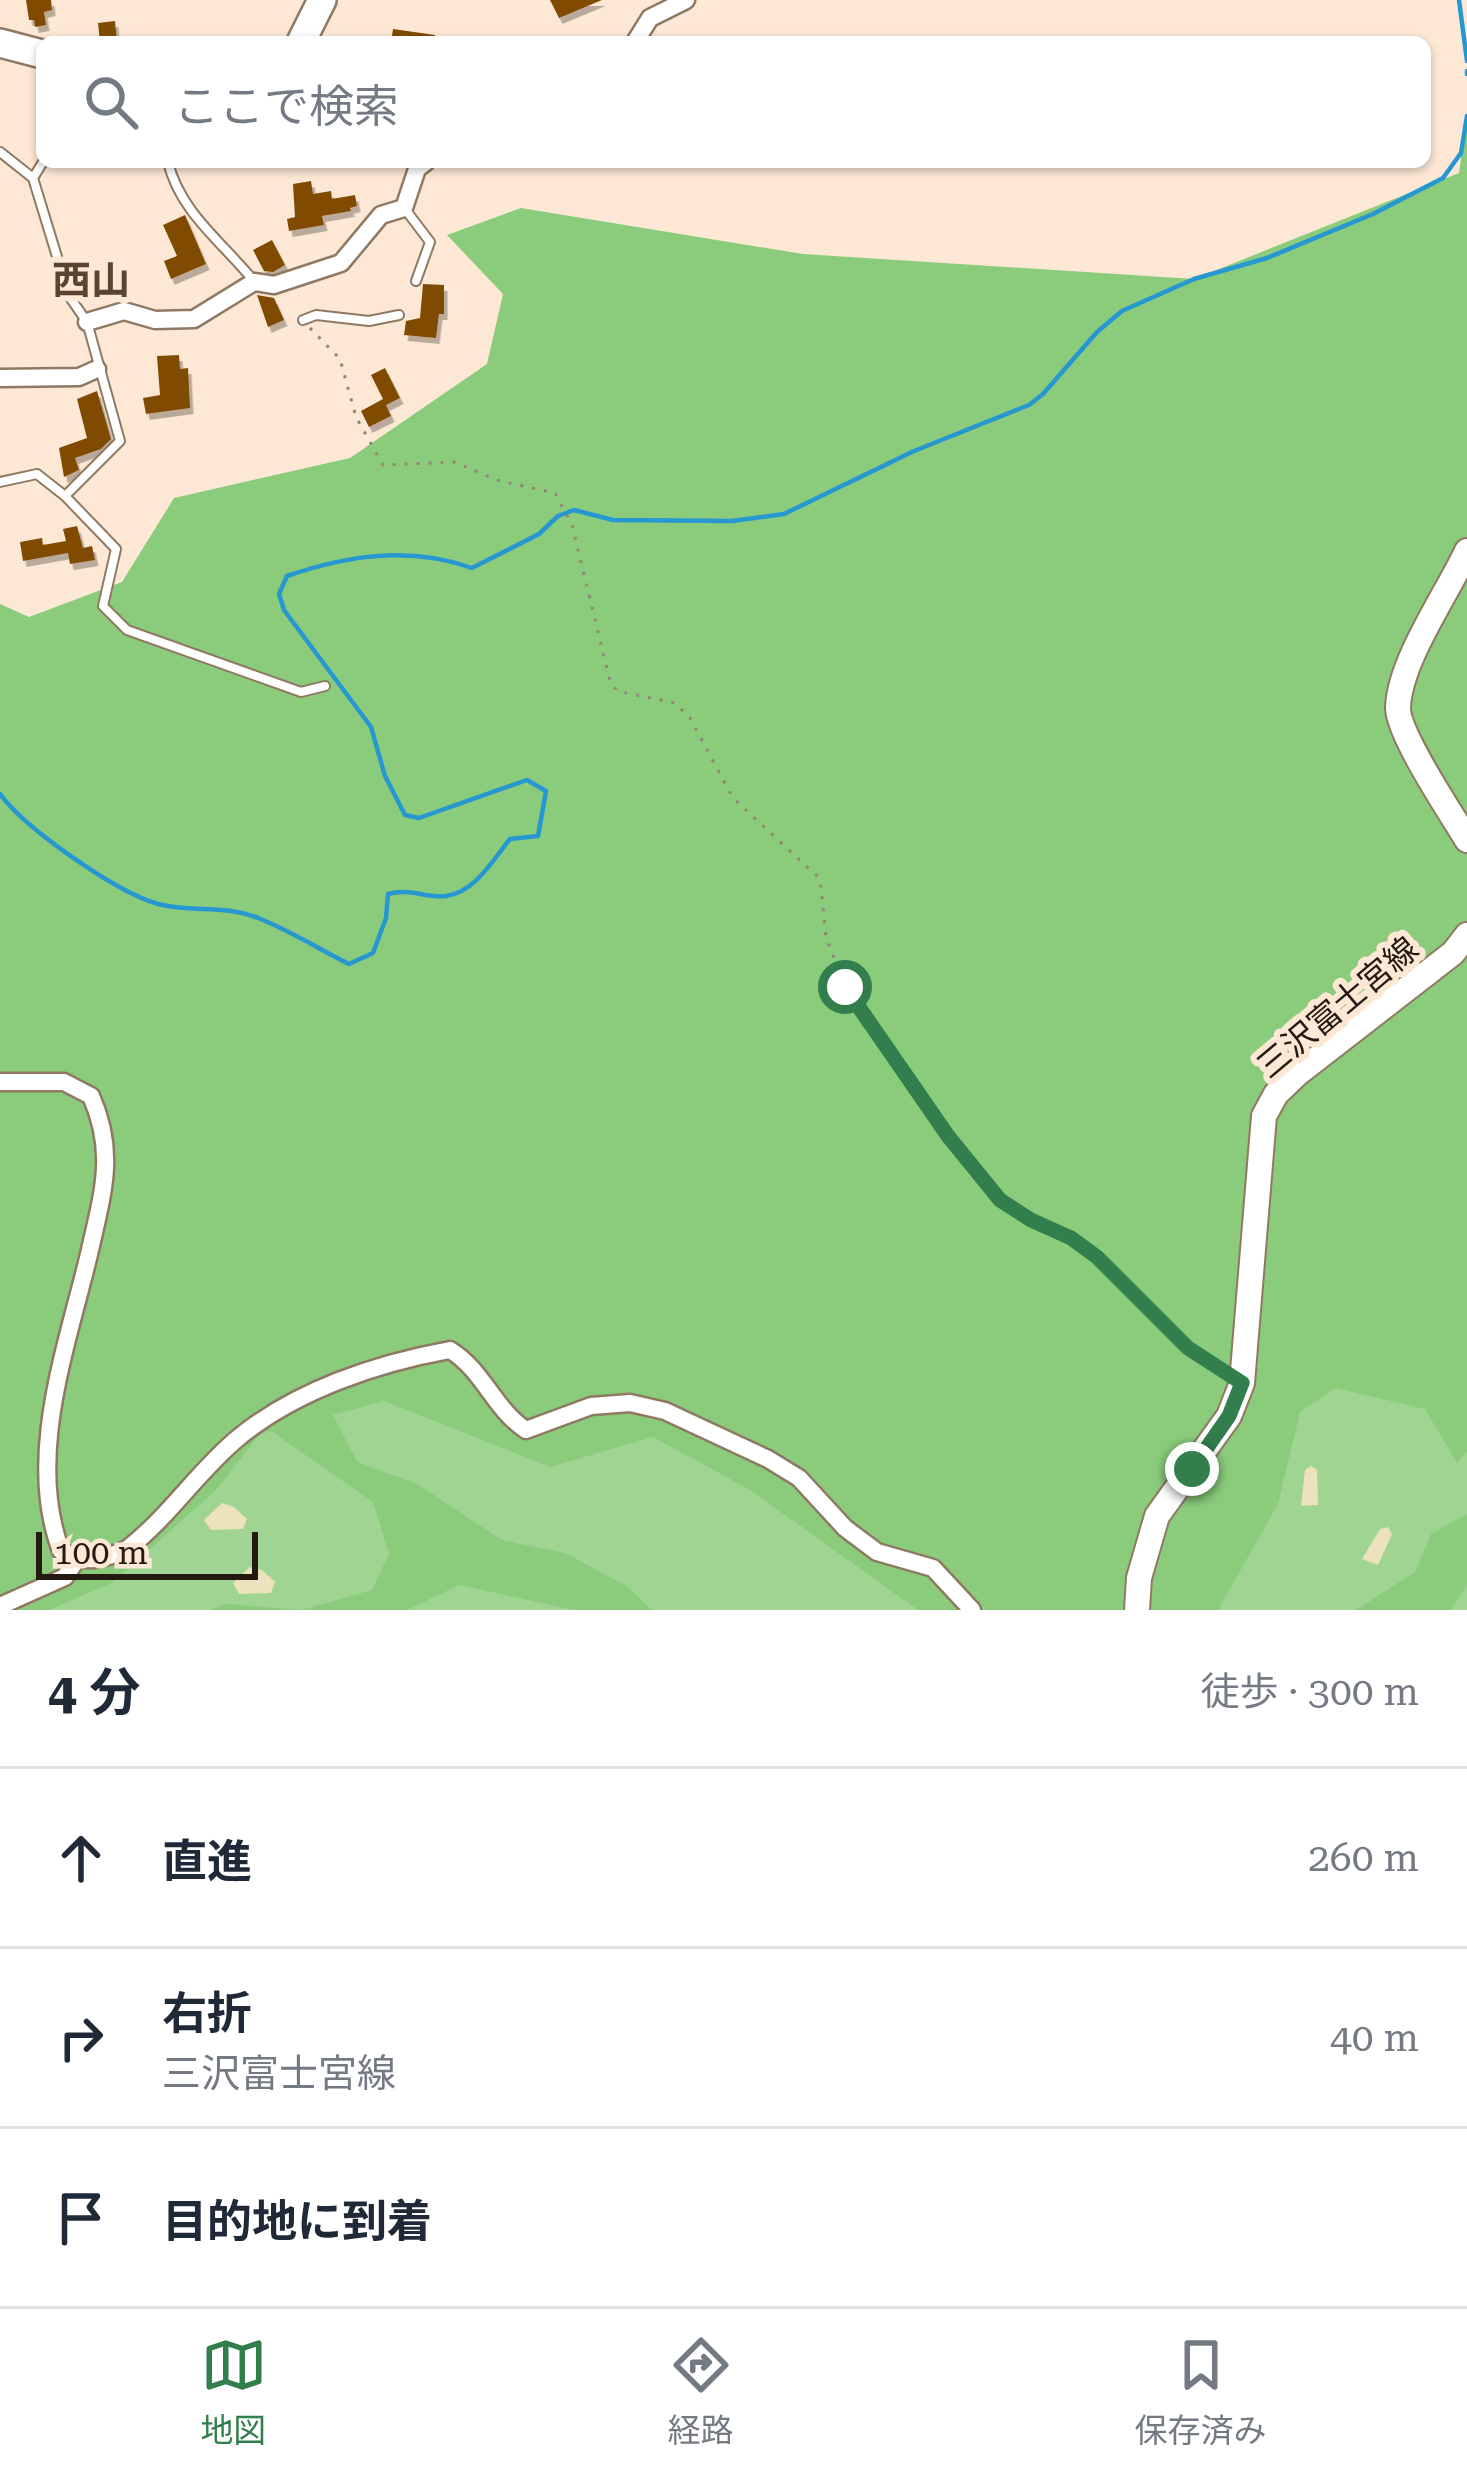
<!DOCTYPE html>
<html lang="ja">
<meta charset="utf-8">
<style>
body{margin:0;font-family:"Roboto Serif","Noto Sans JP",serif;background:#f6f6f7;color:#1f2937}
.scale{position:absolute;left:36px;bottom:30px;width:222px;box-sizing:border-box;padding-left:12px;border:6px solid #241a12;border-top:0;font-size:33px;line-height:42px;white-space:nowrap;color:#241a12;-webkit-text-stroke:9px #fde8d5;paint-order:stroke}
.stop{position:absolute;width:36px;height:36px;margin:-27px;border:9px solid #327e4c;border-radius:50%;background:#fff}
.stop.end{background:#327e4c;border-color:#fff;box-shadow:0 3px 12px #0008}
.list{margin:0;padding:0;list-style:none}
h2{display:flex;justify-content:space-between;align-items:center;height:156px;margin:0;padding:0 48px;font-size:51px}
h2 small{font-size:39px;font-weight:400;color:#747a83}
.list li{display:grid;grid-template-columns:78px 1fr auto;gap:36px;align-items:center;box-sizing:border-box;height:180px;padding:0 48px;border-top:3px solid #e0e1e3}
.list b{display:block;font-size:45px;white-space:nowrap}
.list p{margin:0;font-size:39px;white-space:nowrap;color:#747a83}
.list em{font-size:39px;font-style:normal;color:#747a83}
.icon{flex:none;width:66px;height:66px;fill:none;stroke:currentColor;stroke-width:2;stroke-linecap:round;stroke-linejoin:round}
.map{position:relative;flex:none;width:1467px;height:1610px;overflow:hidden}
.search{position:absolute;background:#fff;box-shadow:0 3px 9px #0004;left:36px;right:36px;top:36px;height:132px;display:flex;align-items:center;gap:30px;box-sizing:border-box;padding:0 42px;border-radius:18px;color:#747a83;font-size:45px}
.sheet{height:696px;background:#fff}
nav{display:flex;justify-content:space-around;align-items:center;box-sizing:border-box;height:168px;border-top:3px solid #e0e1e3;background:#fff;font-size:33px;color:#747a83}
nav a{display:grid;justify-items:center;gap:6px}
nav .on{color:#327e4c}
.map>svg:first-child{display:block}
.green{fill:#9fd493}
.forest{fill:#8bcc7c}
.sand{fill:#ece2bd}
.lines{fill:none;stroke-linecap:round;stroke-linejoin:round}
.stream{stroke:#2697d0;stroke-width:4.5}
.building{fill:#804b06;filter:url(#shadow)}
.service-casing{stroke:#907963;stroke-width:12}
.minor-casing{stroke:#907963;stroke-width:21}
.secondary-casing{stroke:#907963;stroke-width:28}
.primary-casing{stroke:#907963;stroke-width:32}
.path{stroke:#948577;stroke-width:3;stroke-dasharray:3 9;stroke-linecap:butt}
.service{stroke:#fff;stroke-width:8}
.minor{stroke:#fff;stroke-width:16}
.secondary{stroke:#fff;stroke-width:24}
.primary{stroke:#fff;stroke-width:27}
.route{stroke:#327e4c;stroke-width:15}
.labels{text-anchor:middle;stroke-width:12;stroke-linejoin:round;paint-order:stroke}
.street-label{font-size:33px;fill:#241a12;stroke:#fde8d5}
.quarter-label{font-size:39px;font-weight:bold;fill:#59442f;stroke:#fde8d5}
</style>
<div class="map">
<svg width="1467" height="1610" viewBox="0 0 1467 1610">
<defs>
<filter id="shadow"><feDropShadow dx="3.5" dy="6" stdDeviation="0" flood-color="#0004"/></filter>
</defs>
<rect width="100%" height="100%" fill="#fde8d5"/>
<path class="green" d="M1467 1113V1610H0V1350Z"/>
<path class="forest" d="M1467 113V1451L1457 1463 1425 1409 1336 1388 1300 1412 1278 1504 1218 1610H918L750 1490 653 1437 550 1467 384 1401 333 1415 357 1462 417 1484 502 1540 565 1553 628 1587 651 1610H574L459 1585 407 1610H209L226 1604 301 1610 372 1590 389 1554 373 1502 271 1431 259 1435 217 1489 113 1582 49 1610H0V604L29 617 122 582 174 498 350 458 487 364 503 294 447 235 521 208 803 254 1194 279 1459 173Z
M1467 1514V1585L1451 1610H1356L1415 1572 1431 1534Z"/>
<path class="sand" d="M1311 1466 1317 1470 1318 1505 1301 1506 1305 1470Z
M222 1503 234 1507 247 1519 243 1529 211 1530 204 1520Z
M1388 1527 1392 1534 1378 1565 1362 1559 1380 1529Z
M250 1567 262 1570 275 1582 271 1593 239 1594 233 1583Z"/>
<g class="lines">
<path class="stream" d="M1459 0 1467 61
M1467 71V74
M0 794C26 829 116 892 158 904 192 913 223 904 258 918 289 930 319 949 349 964L373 953 386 918 388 894C409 888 426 898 446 896 475 892 493 860 510 839L538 836 546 791 527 780 419 818 405 815 385 776 371 727 284 610 279 594 287 576C348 555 410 546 472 568L539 534 558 516 574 510 613 520 732 521 784 514 914 451 1029 405 1043 394 1097 332 1122 311 1194 279 1267 258 1373 214 1443 178 1461 153 1467 116"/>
</g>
<path class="building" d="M26 0H51L52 10 44 12 46 25 35 27 34 20H29Z
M550 0H602L559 18Z
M115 21 117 42H100L98 23Z
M393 29 435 35 434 42H391Z
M311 181 313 194 331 191 332 199 355 195 357 206 350 208 351 211 322 216 324 225 289 231 287 219 295 217 293 184Z
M185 215 206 264 171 279 164 261 177 256 163 225Z
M272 240 285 265 273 272 264 271 253 250Z
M423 284 444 285V314H439L436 338 404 335 406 321 420 318Z
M257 295 274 298 284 320 268 327Z
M179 355 180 369 188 368 190 408 146 414 143 398 160 395 157 356Z
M385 368 400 398 386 405 391 416 369 427 361 411 383 399 371 375Z
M97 391 111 439 101 449 75 458 79 470 64 477 59 448 87 438 77 399Z
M77 526 83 548 92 546 95 560 70 564 68 553 23 561 20 542 42 538 43 545 66 541 63 529Z"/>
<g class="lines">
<defs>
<path id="service" d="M0 152 33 178
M43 162 33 178 69 296 87 322 120 441 65 496 116 549 103 606 127 630 301 692 325 686
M168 162C180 212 222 242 253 280
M405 209 430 242 416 281
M303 320 316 315 369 321 399 315
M0 482 37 474 65 496"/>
<path id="minor" d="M635 42 650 18 686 0
M87 322 124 311 155 320 194 319 254 282 274 285 341 263 381 215 404 208 417 169 426 162
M0 378 79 377 97 369
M0 1082H64L91 1096C116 1152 103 1192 90 1250 68 1344 25 1456 61 1551 86 1564 103 1560 127 1549 169 1517 198 1471 238 1438 296 1390 378 1363 450 1350 483 1370 494 1409 526 1430L591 1406 630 1403 665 1411 768 1459 799 1478 845 1528 877 1552 933 1568 972 1610
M0 1606 65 1577 77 1559"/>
<path id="secondary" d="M1467 551C1447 594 1400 660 1398 707 1397 733 1451 813 1467 840
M1137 1610 1139 1578 1157 1516 1229 1416 1242 1383 1264 1116 1276 1094 1297 1074 1453 953 1467 935"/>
<path id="primary" d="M301 42 322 0
M0 43 42 54"/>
</defs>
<use href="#service" class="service-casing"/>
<use href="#minor" class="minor-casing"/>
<use href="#secondary" class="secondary-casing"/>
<use href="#primary" class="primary-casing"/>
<path class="path" d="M310 328 340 359 356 417 383 465 454 462 500 481 555 493 572 525 610 681 617 691 675 703 690 718 733 798 820 879 826 937 845 987 948 1136 1000 1200 1031 1221 1071 1238 1097 1257 1188 1348 1224 1371"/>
<use href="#service" class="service"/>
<use href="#minor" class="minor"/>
<use href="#secondary" class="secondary"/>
<use href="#primary" class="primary"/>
</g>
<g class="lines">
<path class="route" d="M845 987 948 1136 1000 1200 1031 1220 1071 1238 1097 1257 1188 1348 1242 1383 1229 1416 1192 1469"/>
</g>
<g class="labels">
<g class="street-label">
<text transform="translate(1337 1007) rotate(-40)" y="12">三沢富士宮線</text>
</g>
<g class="quarter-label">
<text x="91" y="294">西山</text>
</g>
</g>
</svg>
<div class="scale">100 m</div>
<div class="stop" style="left:845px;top:987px"></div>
<div class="stop end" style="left:1192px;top:1469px"></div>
<div class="search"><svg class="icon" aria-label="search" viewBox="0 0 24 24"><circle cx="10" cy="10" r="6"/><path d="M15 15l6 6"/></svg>ここで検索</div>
</div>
<section class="sheet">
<h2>4 分<small>徒歩 · 300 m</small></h2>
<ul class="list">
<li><svg class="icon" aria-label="ahead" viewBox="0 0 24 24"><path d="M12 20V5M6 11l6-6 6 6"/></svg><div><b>直進</b></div><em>260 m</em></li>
<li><svg class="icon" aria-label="right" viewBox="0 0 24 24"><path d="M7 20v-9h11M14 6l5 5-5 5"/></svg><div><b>右折</b><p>三沢富士宮線</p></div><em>40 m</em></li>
<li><svg class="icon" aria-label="arrive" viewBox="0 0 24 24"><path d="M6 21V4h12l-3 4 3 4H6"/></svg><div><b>目的地に到着</b></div></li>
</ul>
</section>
<nav>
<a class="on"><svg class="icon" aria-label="map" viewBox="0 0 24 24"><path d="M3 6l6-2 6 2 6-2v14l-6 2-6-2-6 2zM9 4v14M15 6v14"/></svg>地図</a>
<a><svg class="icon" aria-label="directions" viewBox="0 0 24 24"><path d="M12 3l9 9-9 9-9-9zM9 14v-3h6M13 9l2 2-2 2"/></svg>経路</a>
<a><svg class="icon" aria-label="saved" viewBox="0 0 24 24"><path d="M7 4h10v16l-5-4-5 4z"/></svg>保存済み</a>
</nav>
